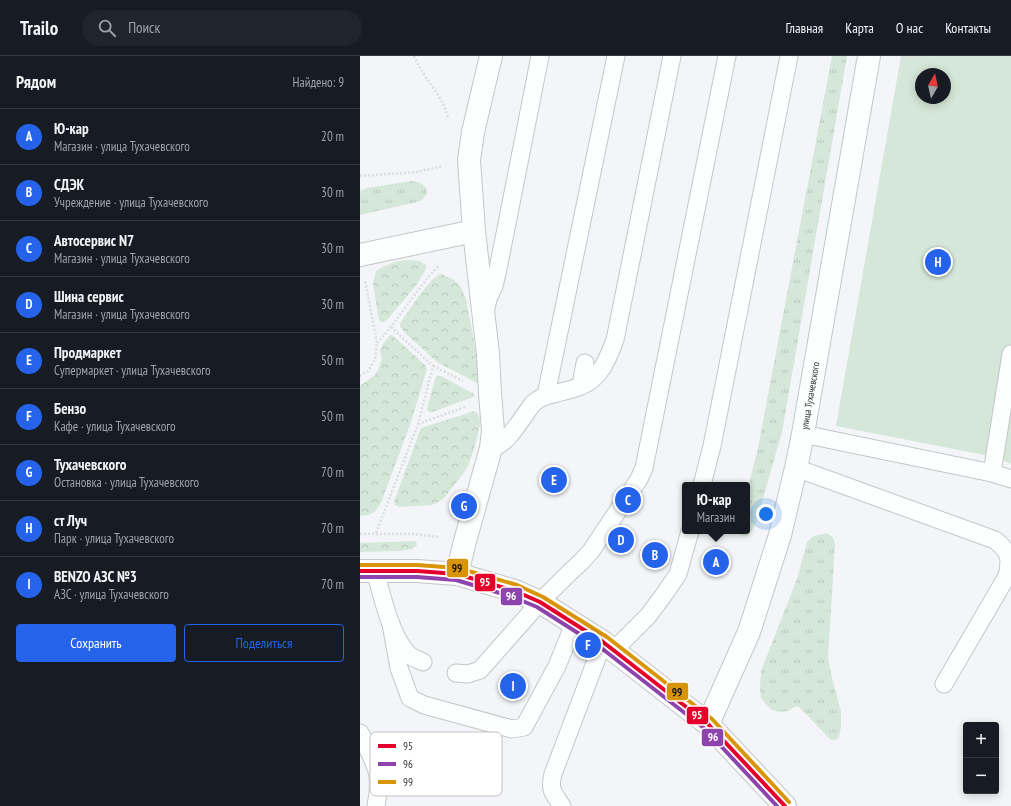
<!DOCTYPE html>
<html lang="ru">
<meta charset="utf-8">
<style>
body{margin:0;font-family:"PT Sans Narrow",sans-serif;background:#20242c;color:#f1f3f6}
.controls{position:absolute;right:12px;bottom:12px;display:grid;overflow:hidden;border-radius:4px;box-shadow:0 2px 10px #0003}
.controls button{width:36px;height:36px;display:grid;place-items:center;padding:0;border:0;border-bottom:1px solid #363941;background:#171b24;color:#f1f3f6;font:20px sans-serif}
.compass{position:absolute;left:555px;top:12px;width:36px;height:36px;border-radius:50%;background:#171b24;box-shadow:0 2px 10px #0003;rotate:9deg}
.you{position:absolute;left:406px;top:458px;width:14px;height:14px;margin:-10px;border:3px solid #fff;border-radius:50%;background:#1a73e8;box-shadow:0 0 0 6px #1a73e833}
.badge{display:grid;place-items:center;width:26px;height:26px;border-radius:50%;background:#2563eb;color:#fff;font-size:13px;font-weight:700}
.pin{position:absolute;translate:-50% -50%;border:2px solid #fff;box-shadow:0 1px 4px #0006}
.popup{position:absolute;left:322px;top:426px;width:68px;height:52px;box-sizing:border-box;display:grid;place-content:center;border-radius:4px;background:#171b24;filter:drop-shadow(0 1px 3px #0005);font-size:13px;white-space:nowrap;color:#9ea1a6}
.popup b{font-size:15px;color:#f1f3f6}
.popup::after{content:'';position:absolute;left:50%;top:100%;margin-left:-8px;border:8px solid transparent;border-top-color:#171b24}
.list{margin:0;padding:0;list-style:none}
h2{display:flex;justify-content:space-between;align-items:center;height:52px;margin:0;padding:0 16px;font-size:17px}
h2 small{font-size:13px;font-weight:400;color:#9ea1a6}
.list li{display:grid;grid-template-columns:26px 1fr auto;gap:12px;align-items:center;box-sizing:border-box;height:56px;padding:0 16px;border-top:1px solid #363941}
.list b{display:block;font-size:15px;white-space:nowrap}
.list p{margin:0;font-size:13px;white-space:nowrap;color:#9ea1a6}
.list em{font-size:13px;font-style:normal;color:#9ea1a6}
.actions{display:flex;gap:8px;padding:12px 16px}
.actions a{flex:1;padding:9px 0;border:1px solid #2563eb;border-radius:4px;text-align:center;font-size:14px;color:#2563eb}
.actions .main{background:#2563eb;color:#fff}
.icon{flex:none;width:22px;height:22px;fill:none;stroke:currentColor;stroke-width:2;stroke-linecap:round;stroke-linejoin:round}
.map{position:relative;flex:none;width:651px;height:750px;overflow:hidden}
header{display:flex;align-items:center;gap:24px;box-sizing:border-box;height:56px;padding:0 20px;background:#171b24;border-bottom:1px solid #363941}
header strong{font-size:19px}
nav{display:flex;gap:22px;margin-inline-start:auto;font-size:14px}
.search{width:280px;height:36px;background:#20242c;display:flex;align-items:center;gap:10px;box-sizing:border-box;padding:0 14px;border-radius:22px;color:#9ea1a6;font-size:15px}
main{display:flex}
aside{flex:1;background:#171b24}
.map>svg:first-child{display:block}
.grass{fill:url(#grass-tufts)}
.forest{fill:url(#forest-crowns)}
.green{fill:#d5e7d8;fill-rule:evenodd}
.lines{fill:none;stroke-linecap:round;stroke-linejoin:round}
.lane-casing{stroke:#c5c6c8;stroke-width:19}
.street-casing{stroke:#c5c6c8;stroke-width:24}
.secondary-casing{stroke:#c5c6c8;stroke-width:24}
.primary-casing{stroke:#c5c6c8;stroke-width:24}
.path{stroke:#ddddde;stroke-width:2.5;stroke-dasharray:2 2;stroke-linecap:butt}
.lane{stroke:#fdfefe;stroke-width:17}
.street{stroke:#fdfefe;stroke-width:22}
.secondary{stroke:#fdfefe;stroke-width:22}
.primary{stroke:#fdfefe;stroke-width:22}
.bus-1-casing{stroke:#fff;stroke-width:7}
.bus-2-casing{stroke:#fff;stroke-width:7}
.bus-3-casing{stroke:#fff;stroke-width:7}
.bus-1{stroke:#e4002b;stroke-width:4}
.bus-2{stroke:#8e44ad;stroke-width:4}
.bus-3{stroke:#d99508;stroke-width:4}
.labels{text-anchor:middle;stroke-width:3;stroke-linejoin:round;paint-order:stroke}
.street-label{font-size:10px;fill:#313335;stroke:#fff}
.key{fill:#fff;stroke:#c1c2c2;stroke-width:1}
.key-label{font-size:11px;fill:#313335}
.line-badge{stroke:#fff;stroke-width:1.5}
.badge-label{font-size:11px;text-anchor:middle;font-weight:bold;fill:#fff}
.pale-badge-label{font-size:11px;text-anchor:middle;font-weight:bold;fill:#111}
</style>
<header>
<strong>Trailo</strong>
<div class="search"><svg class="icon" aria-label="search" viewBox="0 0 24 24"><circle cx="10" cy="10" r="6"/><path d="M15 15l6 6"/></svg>Поиск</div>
<nav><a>Главная</a><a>Карта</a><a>О нас</a><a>Контакты</a></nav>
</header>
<main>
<aside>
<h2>Рядом<small>Найдено: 9</small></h2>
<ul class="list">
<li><span class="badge">A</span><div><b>Ю-кар</b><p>Магазин · улица Тухачевского</p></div><em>20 m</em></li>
<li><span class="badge">B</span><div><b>СДЭК</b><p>Учреждение · улица Тухачевского</p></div><em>30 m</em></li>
<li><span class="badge">C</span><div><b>Автосервис N7</b><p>Магазин · улица Тухачевского</p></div><em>30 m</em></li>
<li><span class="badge">D</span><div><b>Шина сервис</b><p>Магазин · улица Тухачевского</p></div><em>30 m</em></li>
<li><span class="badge">E</span><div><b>Продмаркет</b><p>Супермаркет · улица Тухачевского</p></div><em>50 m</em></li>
<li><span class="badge">F</span><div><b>Бензо</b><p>Кафе · улица Тухачевского</p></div><em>50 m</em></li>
<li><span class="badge">G</span><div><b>Тухачевского</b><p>Остановка · улица Тухачевского</p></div><em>70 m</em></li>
<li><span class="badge">H</span><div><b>ст Луч</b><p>Парк · улица Тухачевского</p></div><em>70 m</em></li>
<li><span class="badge">I</span><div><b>BENZO АЗС №3</b><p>АЗС · улица Тухачевского</p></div><em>70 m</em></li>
</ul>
<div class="actions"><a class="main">Сохранить</a><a>Поделиться</a></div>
</aside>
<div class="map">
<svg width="651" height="750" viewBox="0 0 651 750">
<defs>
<pattern id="grass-tufts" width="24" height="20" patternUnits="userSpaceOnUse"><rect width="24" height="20" fill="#d5e7d8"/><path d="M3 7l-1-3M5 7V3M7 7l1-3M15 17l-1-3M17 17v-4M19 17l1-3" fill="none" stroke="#b7c7ba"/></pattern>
<pattern id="forest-crowns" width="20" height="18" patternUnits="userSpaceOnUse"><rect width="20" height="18" fill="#d5e7d8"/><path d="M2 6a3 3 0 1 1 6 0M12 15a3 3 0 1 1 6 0" fill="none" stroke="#b7c7ba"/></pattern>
</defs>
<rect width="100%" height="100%" fill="#f3f5f8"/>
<path class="grass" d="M472 0H487L422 376 396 467 389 479 385 480 379 478 378 475H387V434L397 397Z
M51 125C60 126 67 128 67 138L61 145 0 159V135L7 132Z
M466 477C472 480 474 481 475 488L468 602 473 626 481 655V671L479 681 475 684H471L439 651 437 650 427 655 420 656 412 654 407 649 401 642 400 632 401 615 437 523 447 486 454 480Z"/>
<path class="forest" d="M48 204 59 205 66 209V213L57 228 27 264 24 266H20L18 259 13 227 16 215C27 208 36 205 48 204Z
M81 218 94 224 100 230 106 243 114 285 121 328V329L77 306 44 276 40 270V268C48 257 69 221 81 218Z
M31 278 66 310 67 313 51 366 21 447C15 457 12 459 0 460V330L15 319 19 312 22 302 20 295 23 288Z
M77 320H81L114 338 115 340 113 341 72 356H69L67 353 68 349 75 323Z
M115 355C119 358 120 362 120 366 120 375 111 404 107 412 100 422 92 432 84 442L80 445 72 449 40 451 35 449 34 446 61 372 67 370Z
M56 485 57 489 52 493 40 495 0 496V487Z"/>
<path class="green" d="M541 0H651V408L635 401 476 370ZM561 18H585V42H561Z"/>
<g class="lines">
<defs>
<path id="lane" d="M125 257 128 243 134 230 138 213 180 0
M221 330 225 307
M186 339 256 0
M443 378 632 417 651 423
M131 392C146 390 160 365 169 353 171 351 172 347 175 346 181 340 189 339 197 337 205 335 214 333 221 330 241 322 248 302 255 284L312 0
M436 412 635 484C650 496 651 502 647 520L584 628
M632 417 651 298
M342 429 352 390 429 0
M15 515C22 539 31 582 49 599 53 602 59 604 63 606
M31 568 39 612 50 642 64 649 152 673 164 671 197 610 214 568
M254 594 288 560 303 540 318 518 330 475
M96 617 108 618 120 614 180 546 208 518 222 505 231 495 279 423 284 412 367 0
M0 677C6 689 13 702 17 715 20 726 18 739 16 750
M202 750C193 737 189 734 193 718L243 586"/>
<path id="street" d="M0 199 114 175
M97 518 105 485 131 392 133 375 130 337 128 298 114 175 109 104 113 76 131 0"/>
<g id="secondary">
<path id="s1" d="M348 668 389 576 420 479 436 412 443 378 509 0"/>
</g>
<path id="primary" d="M0 515H57L97 518 155 535 180 546 243 586 348 668 425 750"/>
</defs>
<use href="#lane" class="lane-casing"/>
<use href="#street" class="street-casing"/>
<use href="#secondary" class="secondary-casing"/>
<use href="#primary" class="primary-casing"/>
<path class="path" d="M54 0C56 4 58 8 60 12 68 26 86 46 88 63
M542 0 563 3 564 0
M0 120 56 116 83 110
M17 287 31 271 62 229 79 209
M73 310 103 325
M0 320 8 315 15 303 17 287 5 225
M58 368 105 351
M16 477 58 368 73 310 31 271
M0 478H54L79 481"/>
<use href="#lane" class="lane"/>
<use href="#street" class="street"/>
<use href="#secondary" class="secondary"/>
<use href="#primary" class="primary"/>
<defs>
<path id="bus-1" d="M0 515H57L97 518 155 535 180 546 243 586 348 668 425 750"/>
<path id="bus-2" d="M0 521H57L96 524 153 541 177 551 240 591 344 672 417 750"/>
<path id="bus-3" d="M0 509H57L98 512 157 529 183 541 247 581 352 663 429 746"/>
</defs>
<use href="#bus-1" class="bus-1-casing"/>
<use href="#bus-2" class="bus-2-casing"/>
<use href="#bus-3" class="bus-3-casing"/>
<use href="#bus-1" class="bus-1"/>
<use href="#bus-2" class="bus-2"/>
<use href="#bus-3" class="bus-3"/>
</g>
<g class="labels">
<g class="street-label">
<text dy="4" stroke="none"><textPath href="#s1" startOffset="345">улица Тухачевского</textPath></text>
</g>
</g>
<rect x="10" y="676" width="132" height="64" rx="6" class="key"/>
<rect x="18" y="688" width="18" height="4" fill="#e4002b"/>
<rect x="18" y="706" width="18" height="4" fill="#8e44ad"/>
<rect x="18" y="724" width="18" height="4" fill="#d99508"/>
<g class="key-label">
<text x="43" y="694">95</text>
<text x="43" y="712">96</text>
<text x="43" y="730">99</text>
</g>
<g class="line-badge">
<rect x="86" y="502" width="23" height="20" rx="4" fill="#d99508"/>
<rect x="114" y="517" width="22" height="19" rx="4" fill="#e4002b"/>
<rect x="140" y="531" width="23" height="19" rx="4" fill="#8e44ad"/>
<rect x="306" y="626" width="23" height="19" rx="4" fill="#d99508"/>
<rect x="326" y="650" width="23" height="19" rx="4" fill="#e4002b"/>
<rect x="341" y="672" width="23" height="19" rx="4" fill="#8e44ad"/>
</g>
<g class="badge-label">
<text x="125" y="530">95</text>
<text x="151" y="544">96</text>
<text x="337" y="663">95</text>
<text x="353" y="685">96</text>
</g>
<g class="pale-badge-label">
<text x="97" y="516">99</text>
<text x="317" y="640">99</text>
</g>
</svg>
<div class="controls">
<button>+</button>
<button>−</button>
</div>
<svg class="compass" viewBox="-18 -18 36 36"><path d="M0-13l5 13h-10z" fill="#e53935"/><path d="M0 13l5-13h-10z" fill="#9ea1a6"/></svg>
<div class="you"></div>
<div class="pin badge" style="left:356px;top:506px">A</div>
<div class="popup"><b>Ю-кар</b>Магазин</div>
<div class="pin badge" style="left:295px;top:499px">B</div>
<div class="pin badge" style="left:268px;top:444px">C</div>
<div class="pin badge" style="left:261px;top:484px">D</div>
<div class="pin badge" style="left:194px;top:424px">E</div>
<div class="pin badge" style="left:228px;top:589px">F</div>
<div class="pin badge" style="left:104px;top:450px">G</div>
<div class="pin badge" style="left:578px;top:206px">H</div>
<div class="pin badge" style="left:153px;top:630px">I</div>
</div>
</main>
